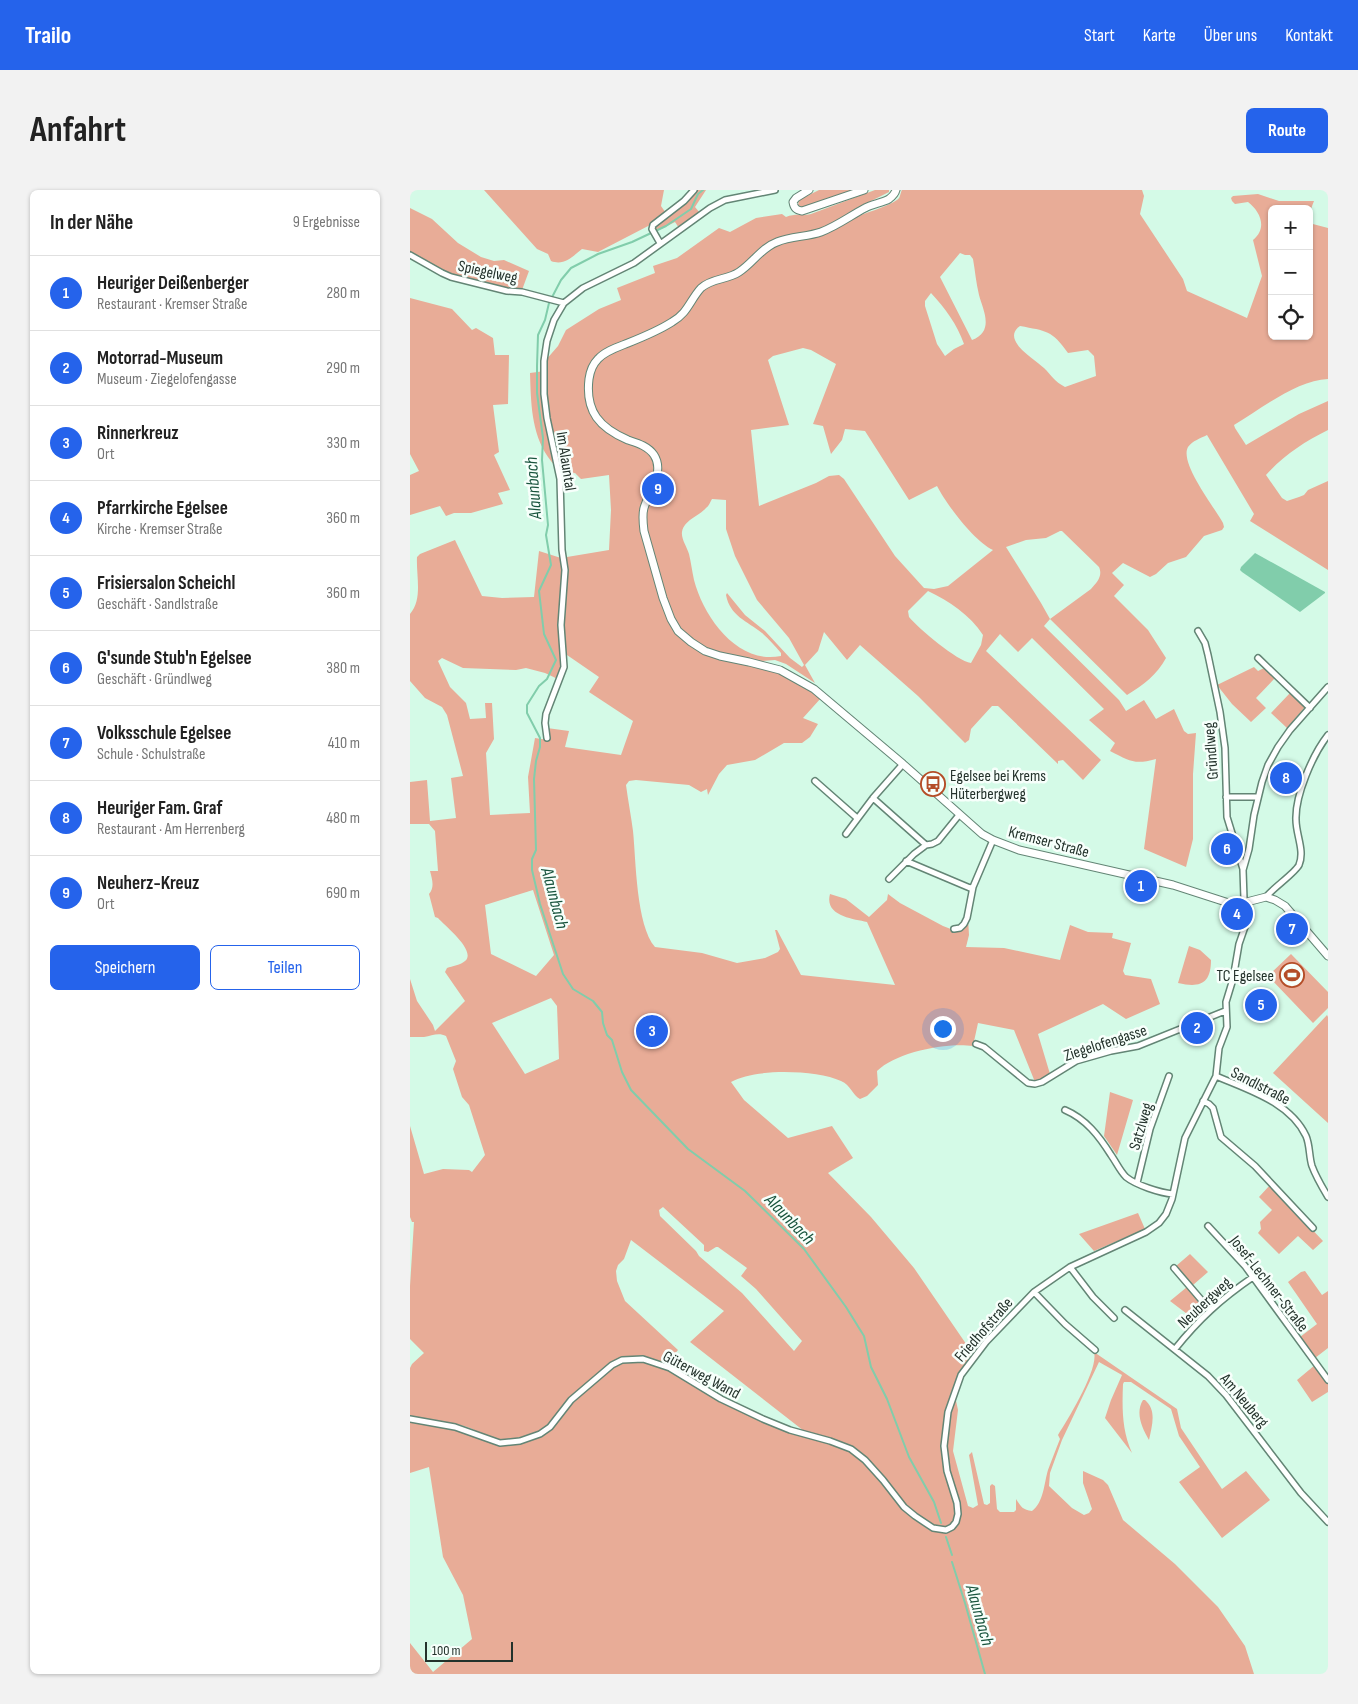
<!DOCTYPE html>
<html lang="de">
<meta charset="utf-8">
<style>
body{margin:0;font-family:"Sofia Sans Condensed",sans-serif;background:#f2f2f2;color:#222}
.controls{position:absolute;right:15px;top:15px;display:grid;overflow:hidden;border-radius:8px;box-shadow:0 1px 4px #0004}
.controls button{width:45px;height:45px;display:grid;place-items:center;padding:0;border:0;border-bottom:1px solid #e0e0e0;background:#fff;color:#222;font:25px sans-serif}
.scale{position:absolute;left:15px;bottom:12px;width:88px;box-sizing:border-box;padding-left:5px;border:2px solid #23322b;border-top:0;font-size:14px;line-height:18px;white-space:nowrap;color:#23322b;-webkit-text-stroke:4px #f7fffb;paint-order:stroke}
.you{position:absolute;left:532px;top:838px;width:18px;height:18px;margin:-12px;border:4px solid #fff;border-radius:50%;background:#1a73e8;box-shadow:0 0 0 8px #1a73e833}
.badge{display:grid;place-items:center;width:32px;height:32px;border-radius:50%;background:#2563eb;color:#fff;font-size:16px;font-weight:700}
.pin{position:absolute;translate:-50% -50%;border:2px solid #fff;box-shadow:0 1px 5px #0006}
.list{margin:0;padding:0;list-style:none}
h2{display:flex;justify-content:space-between;align-items:center;height:65px;margin:0;padding:0 20px;font-size:21px}
h2 small{font-size:16px;font-weight:400;color:#767676}
.list li{display:grid;grid-template-columns:32px 1fr auto;gap:15px;align-items:center;box-sizing:border-box;height:75px;padding:0 20px;border-top:1px solid #e0e0e0}
.list b{display:block;font-size:19px;white-space:nowrap}
.list p{margin:0;font-size:16px;white-space:nowrap;color:#767676}
.list em{font-size:16px;font-style:normal;color:#767676}
.actions{display:flex;gap:10px;padding:15px 20px}
.actions a{flex:1;padding:11px 0;border:1px solid #2563eb;border-radius:8px;text-align:center;font-size:18px;color:#2563eb}
.actions .main{background:#2563eb;color:#fff}
.icon{flex:none;width:28px;height:28px;fill:none;stroke:currentColor;stroke-width:2;stroke-linecap:round;stroke-linejoin:round}
.map{position:relative;flex:none;width:918px;height:1484px;overflow:hidden;border-radius:8px}
header{display:flex;align-items:center;gap:30px;box-sizing:border-box;height:70px;padding:0 25px;background:#2563eb;color:#fff}
header strong{font-size:24px}
nav{display:flex;gap:28px;margin-inline-start:auto;font-size:18px}
.intro{display:flex;align-items:center;justify-content:space-between;box-sizing:border-box;height:120px;padding:0 30px}
h1{margin:0;font-size:35px}
.button{padding:12px 22px;border-radius:8px;background:#2563eb;color:#fff;font-size:18px;font-weight:700}
main{display:flex;gap:30px;padding:0 30px}
aside{flex:1;background:#fff;border-radius:8px;box-shadow:0 1px 4px #0004}
.map>svg:first-child{display:block}
.green{fill:#e8ac97;fill-rule:evenodd}
.water{fill:#81cdab}
.lines{fill:none;stroke-linecap:round;stroke-linejoin:round}
.stream{stroke:#81cdab;stroke-width:2}
.street-casing{stroke:#638575;stroke-width:8}
.secondary-casing{stroke:#638575;stroke-width:9}
.street{stroke:#fff;stroke-width:5}
.secondary{stroke:#fff;stroke-width:7}
.labels{text-anchor:middle;stroke-width:5;stroke-linejoin:round;paint-order:stroke}
.street-label{font-size:16px;fill:#23322b;stroke:#f7fffb}
.poi-label{font-size:16px;fill:#23322b;stroke:#f7fffb;text-anchor:start}
.water-label{font-size:18px;font-style:italic;fill:#18543d;stroke:#f7fffb}
</style>
<header>
<strong>Trailo</strong>
<nav><a>Start</a><a>Karte</a><a>Über uns</a><a>Kontakt</a></nav>
</header>
<div class="intro"><h1>Anfahrt</h1><a class="button">Route</a></div>
<main>
<aside>
<h2>In der Nähe<small>9 Ergebnisse</small></h2>
<ul class="list">
<li><span class="badge">1</span><div><b>Heuriger Deißenberger</b><p>Restaurant · Kremser Straße</p></div><em>280 m</em></li>
<li><span class="badge">2</span><div><b>Motorrad-Museum</b><p>Museum · Ziegelofengasse</p></div><em>290 m</em></li>
<li><span class="badge">3</span><div><b>Rinnerkreuz</b><p>Ort</p></div><em>330 m</em></li>
<li><span class="badge">4</span><div><b>Pfarrkirche Egelsee</b><p>Kirche · Kremser Straße</p></div><em>360 m</em></li>
<li><span class="badge">5</span><div><b>Frisiersalon Scheichl</b><p>Geschäft · Sandlstraße</p></div><em>360 m</em></li>
<li><span class="badge">6</span><div><b>G'sunde Stub'n Egelsee</b><p>Geschäft · Gründlweg</p></div><em>380 m</em></li>
<li><span class="badge">7</span><div><b>Volksschule Egelsee</b><p>Schule · Schulstraße</p></div><em>410 m</em></li>
<li><span class="badge">8</span><div><b>Heuriger Fam. Graf</b><p>Restaurant · Am Herrenberg</p></div><em>480 m</em></li>
<li><span class="badge">9</span><div><b>Neuherz-Kreuz</b><p>Ort</p></div><em>690 m</em></li>
</ul>
<div class="actions"><a class="main">Speichern</a><a>Teilen</a></div>
</aside>
<div class="map">
<svg width="918" height="1484" viewBox="0 0 918 1484">
<rect width="100%" height="100%" fill="#d4fae7"/>
<path class="green" d="M74 0H254L251 16 258 26 286 0H296L285 17 290 23 269 38 265 32 247 41 242 34 188 62 172 59C162 67 154 76 141 71L138 64 127 59Z
M409 0H445L392 17 388 15 389 10Z
M465 0H479V2L443 20 449 26C458 22 485 14 489 8 490 7 491 1 492 0H732L734 6 730 24 773 89 777 101 837 128 852 86 843 50C858 38 850 21 838 12L825 14 822 11 821 8 823 6 848 4 869 11H904L899 24V19H862V146H899V33L918 38V189C887 190 851 219 824 235L825 238 836 255 889 224 918 211V240C894 252 874 265 856 285L872 308 877 311 889 307 894 305 898 300 918 291V380L840 331 844 324 797 245C791 248 782 251 778 257 769 273 805 318 813 333L814 337 812 340 794 346 776 367 758 373 746 384 740 387 713 373 702 383 714 395 704 406 738 440 756 468C747 485 733 495 717 505L640 429 681 399C687 392 693 386 689 377L652 341H650L636 348 616 350 596 357 631 413 640 429 634 436 709 510 716 521 734 510 746 529 764 519 774 541 778 544 786 543 783 584V649L776 677 734 659 746 569C724 575 720 571 700 561L705 553 679 530 694 519 622 448 608 462 590 444 576 461 691 570 673 590 653 570 648 571V574L588 516H582L561 539 559 550 555 553 508 506 450 455 437 470 414 442 408 461 395 475 405 493 376 474 365 470 351 471 311 463 276 452 338 474 369 482 400 500 411 508 393 528 408 534 400 547 392 553H374L345 570 317 575 309 584 298 605 297 599 291 602 279 595 226 590 219 591 216 595C218 610 221 626 223 641 226 670 226 735 245 757L292 763 327 773 355 768 368 762 370 759 365 740H367L391 785 485 795 457 732C443 729 414 726 420 704L436 709 459 727 477 710 478 704 490 713 533 736 546 741 558 728 559 745 556 757 594 758 650 770 660 735 678 742 703 743 702 748 721 753 713 781 715 785 741 789 750 814 716 829 693 814 628 844 640 884 625 892 604 840 568 833 563 856C537 852 486 862 467 881L468 895 457 906 450 909C442 905 441 895 431 891 406 880 345 878 321 892L334 910 378 948 422 936 443 968 418 983 461 1027 504 1078 563 1164 549 1183 535 1223 540 1224 545 1206 548 1220 543 1261 558 1316 563 1318 568 1315 559 1265 562 1262 574 1314 577 1315 580 1313V1296L582 1294 585 1296 587 1319 590 1322H604L606 1320V1309C611 1317 613 1320 622 1321 634 1312 634 1293 638 1280 642 1269 646 1259 650 1249L648 1245C658 1229 689 1179 684 1162L767 1219 771 1238 812 1299 836 1281 860 1310 812 1348 769 1292 790 1277 769 1246 761 1219 721 1192H714L713 1194C712 1219 712 1240 722 1263L695 1228 701 1210 712 1185 689 1172 652 1250 640 1283 639 1296 662 1318 674 1325 679 1323 682 1319 673 1293V1281L693 1290 698 1295 713 1330 765 1374 808 1417 835 1456 844 1484H0V1453L23 1482 62 1449 53 1405 33 1367 19 1277 0 1283V1232L44 1240 71 1248C70 1247 67 1242 66 1241 55 1233 15 1229 0 1227V1178L2 1174 14 1163 0 1149V1096L4 1032H2L0 1027V936L14 984 33 979 59 980 62 982 75 965 59 915 52 907 43 879 46 871 36 846C28 842 22 846 14 847 9 847 4 847 0 847V789L7 811 23 835 25 841 55 811 35 782 37 778C42 776 51 775 55 771 67 761 35 736 28 728L25 727 19 704C25 697 22 689 20 681H28L25 641 19 634H0V592L17 590 20 631 46 628 41 588 53 586 37 525 32 517 15 508 0 491V424C13 409 6 386 7 367L10 364 45 350 72 406 92 408 124 407 129 361 151 368 199 360 201 320 199 285 171 289 165 283 154 285C148 279 142 273 138 267 121 242 121 212 120 183L135 181V171L148 156 156 140 189 119 211 110 207 98 245 83 243 76 267 68 309 38 320 42 346 28 372 24 376 27C385 23 392 26 401 24ZM550 63 555 65H560L563 69C565 80 566 93 569 105 573 120 585 141 562 150L530 87ZM521 103C535 118 547 134 554 154L544 159 535 166 527 154 515 116V111ZM610 136C636 141 642 140 658 163L678 160 684 166 686 186 655 197C644 191 642 186 634 178 626 170 590 150 610 136ZM393 158 401 160 426 174 403 234 413 236 421 264 432 250 435 239 455 241 499 310 527 296C537 315 564 351 583 360L538 396 524 399 514 398 485 366 434 289 429 285 419 286 406 293 349 316 341 240 379 235 358 170 363 166ZM302 309 316 310V339L325 366 347 410 379 448 394 475 392 477 380 468 355 441 335 425 317 403 316 405C320 426 337 431 352 443 359 449 365 456 371 463V466C328 475 294 428 284 390 282 381 281 372 279 364 277 357 271 349 272 342 274 330 289 326 296 318 299 316 300 312 302 309ZM518 401C539 411 560 425 573 445L571 455 561 473C547 471 509 439 499 427L498 421ZM157 465 189 487 179 502 223 531 211 565 155 557 159 541 137 538 138 550 125 548 118 587 120 623 80 625 76 563 84 549 82 513H75L76 528 60 529 56 513 40 497 28 471 32 468 53 478 106 480 116 478 135 483 152 491 157 477ZM123 700 144 765 126 786 81 764 75 715ZM141 808 147 816 149 869 115 884 82 833ZM253 1017 294 1055V1061L298 1062 306 1057H308L337 1078 331 1086 346 1099 392 1151 384 1161 332 1103 289 1066 286 1061 250 1026 249 1020ZM221 1050 314 1121 280 1152 394 1241C344 1228 300 1200 256 1174L268 1160 215 1111 207 1091 206 1081 208 1075 214 1069Z
M0 18 22 29 48 53 71 67 84 71 94 70 119 81 112 100C73 99 34 83 0 62Z
M0 108 42 119 62 140 66 138 83 148 85 165H99L98 214 83 215 89 262 84 265 100 300 88 303 93 314 61 323H44L36 326 30 316 0 325V285L9 281 0 264Z
M844 477 848 481 854 478 865 488 846 508 856 518 841 532 822 514 807 495Z
M880 503 894 516V518L877 538 861 523Z
M779 756 790 760 801 770C801 794 790 798 768 793Z
M881 764 918 802V818L903 833 858 786Z
M917 825 918 827V933L863 883Z
M700 902 723 910 707 965 694 946Z
M860 995 913 1051 903 1060 888 1046 869 1064 848 1043 851 1039 850 1032 862 1020 849 1007Z
M728 1023 735 1039 684 1061 669 1044Z
M780 1064 798 1082 783 1095 766 1076Z
M895 1081 912 1105 918 1101V1158L905 1168 890 1147 907 1134 878 1092 891 1082Z
M777 1097 794 1118V1121L785 1130 760 1111Z
M905 1175 918 1194V1202L902 1212 887 1190Z
M733 1210H735C747 1220 742 1236 739 1250 732 1238 725 1223 733 1210Z"/>
<path class="water" d="M845 363 915 402V403L890 422 832 382 830 380 831 377Z"/>
<g class="lines">
<path class="stream" d="M293 0 288 4 281 19 256 36 222 52 188 64 161 78 151 90 139 113 135 130 128 145 127 176V203L133 248 132 270 138 335 136 345 141 375 129 401 134 444 146 470 137 489 129 496 117 515V523L130 548V557L126 571 124 589 126 660 122 669V680L130 714 153 784 163 799 183 811 192 822 193 833 197 845 202 850 212 882 221 900 278 959 335 1001 394 1059 436 1117 454 1146 461 1177 477 1209 499 1267 524 1312 531 1333
M536 1347 542 1365
M542 1372 555 1413 575 1484"/>
<defs>
<path id="street" d="M250 53 242 39 243 35 274 11 284 0
M0 65 32 83 41 87 97 101 112 102 154 113
M788 441 795 453 798 465 810 522 815 558 817 627 833 679
M848 468 900 518
M137 548 135 533 136 524 154 477 151 435 155 380 152 360 150 289 137 228 134 204V171L137 151 144 130 154 113 173 98 224 73 300 18 315 10 365 0
M405 591 447 628
M816 607H848
M463 608 516 655
M436 644 463 608 493 574
M496 671 560 698 563 697
M479 689 504 664 516 655 522 654 528 651 549 625
M856 707C863 698 885 683 889 675 895 661 886 645 886 630 885 605 903 564 918 545
M544 739 550 738 554 734 557 728 563 697 583 650
M566 854 574 857 618 893 625 894 632 892 666 871 701 861 728 856 815 821
M806 886C838 900 880 912 896 946 900 955 899 967 902 976 906 987 912 997 918 1007
M793 911 799 914 803 918 811 947 845 976 903 1038
M655 920C676 929 689 946 701 965 706 972 710 981 716 987 726 995 750 1003 763 1004
M727 993 740 939 759 886
M798 1036 835 1076 918 1190
M660 1077 683 1107 704 1128
M764 1078 800 1120
M624 1102 655 1134 685 1160
M715 1120 798 1186 816 1205 891 1303 918 1332
M765 1159C789 1129 811 1109 843 1087
M0 1229 45 1237 90 1253 110 1251 130 1244 140 1237 161 1210 202 1175 212 1170 233 1169 260 1178 311 1209 353 1229 380 1240 420 1251 441 1259 455 1270 473 1290 494 1317 505 1326 523 1338 536 1340 542 1337 546 1332 548 1324 547 1313 537 1281 534 1256 538 1222 551 1185 576 1152 624 1102 660 1077 736 1042 749 1033 756 1024 762 1009 775 948 806 886 809 858 817 837 816 812 823 789 829 754 838 728V721L834 709 833 680 839 659 844 625 852 592 858 575 868 557 880 540 918 497"/>
<path id="secondary" d="M399 0 386 8 383 12C384 18 386 20 392 21L454 0
M486 0C485 4 483 6 479 9 472 13 462 14 455 18 440 26 427 36 411 42 397 47 381 46 367 52 351 58 343 73 329 82 317 90 302 88 291 98 280 110 278 123 262 132 248 141 233 147 218 153 208 157 195 161 188 169 183 174 180 182 179 189 175 222 190 238 218 250 227 253 238 256 244 265 255 282 239 301 234 318 232 325 233 333 234 341L253 408 261 429 268 441 281 452 295 461 310 466 339 472 370 480 404 499 493 574 572 644 583 650 609 660 763 695 825 715 856 707 865 710 875 716 918 766"/>
</defs>
<use href="#street" class="street-casing"/>
<use href="#secondary" class="secondary-casing"/>
<use href="#street" class="street"/>
<use href="#secondary" class="secondary"/>
</g>
<defs>
<symbol id="bus-ring" viewBox="-11 -11 22 22"><circle r="9.5" fill="#f7fffb" stroke="#b44d27" stroke-width="1.5"/><path d="M-5-6H5V4H4V6H2V4H-2V6H-4V4H-5ZM-3.5-4V0h7V-4ZM-3.5 1.2v1.5H-2V1.2ZM2 1.2v1.5H3.5V1.2Z" fill="#b44d27"/></symbol>
<symbol id="stadium-ring" viewBox="-11 -11 22 22"><circle r="9.5" fill="#f7fffb" stroke="#b44d27" stroke-width="1.5"/><path d="M0-5a6.5 5 0 1 0 0 10a6.5 5 0 1 0 0-10ZM-3.5-1.8h7v3.6h-7Z" fill="#b44d27"/></symbol>
</defs>
<g fill-rule="evenodd">
<use href="#bus-ring" x="509" y="580" width="28" height="28"/>
<use href="#stadium-ring" x="868" y="771" width="28" height="28"/>
</g>
<g class="labels">
<g class="street-label">
<text transform="translate(78 81) rotate(12)" y="6">Spiegelweg</text>
<text transform="translate(157 271) rotate(81)" y="6">Im Alauntal</text>
<text transform="translate(800 561) rotate(-94)" y="6">Gründlweg</text>
<text transform="translate(639 651) rotate(15)" y="6">Kremser Straße</text>
<text transform="translate(695 852) rotate(-18)" y="6">Ziegelofengasse</text>
<text transform="translate(851 895) rotate(27)" y="6">Sandlstraße</text>
<text transform="translate(730 936) rotate(-73)" y="6">Satzlweg</text>
<text transform="translate(860 1093) rotate(52)" y="6">Josef-Lechner-Straße</text>
<text transform="translate(794 1112) rotate(-43)" y="6">Neubergweg</text>
<text transform="translate(573 1139) rotate(-49)" y="6">Friedhofstraße</text>
<text transform="translate(292 1184) rotate(28)" y="6">Güterweg Wand</text>
<text transform="translate(835 1210) rotate(50)" y="6">Am Neuberg</text>
</g>
<g class="poi-label">
<text x="540" y="591">Egelsee bei Krems<tspan x="540" dy="18">Hüterbergweg</tspan></text>
<text x="864" y="791" text-anchor="end">TC Egelsee</text>
</g>
<g class="water-label">
<text transform="translate(123 298) rotate(-94)" y="6">Alaunbach</text>
<text transform="translate(145 708) rotate(75)" y="6">Alaunbach</text>
<text transform="translate(380 1029) rotate(46)" y="6">Alaunbach</text>
<text transform="translate(570 1425) rotate(74)" y="6">Alaunbach</text>
</g>
</g>
</svg>
<div class="controls">
<button>+</button>
<button>−</button>
<button><svg class="icon" aria-label="locate" viewBox="0 0 24 24"><circle cx="12" cy="12" r="6"/><path d="M12 2v4M12 18v4M2 12h4M18 12h4"/></svg></button>
</div>
<div class="scale">100 m</div>
<div class="you"></div>
<div class="pin badge" style="left:731px;top:696px">1</div>
<div class="pin badge" style="left:787px;top:838px">2</div>
<div class="pin badge" style="left:242px;top:841px">3</div>
<div class="pin badge" style="left:827px;top:724px">4</div>
<div class="pin badge" style="left:851px;top:815px">5</div>
<div class="pin badge" style="left:817px;top:659px">6</div>
<div class="pin badge" style="left:882px;top:739px">7</div>
<div class="pin badge" style="left:876px;top:588px">8</div>
<div class="pin badge" style="left:248px;top:299px">9</div>
</div>
</main>
